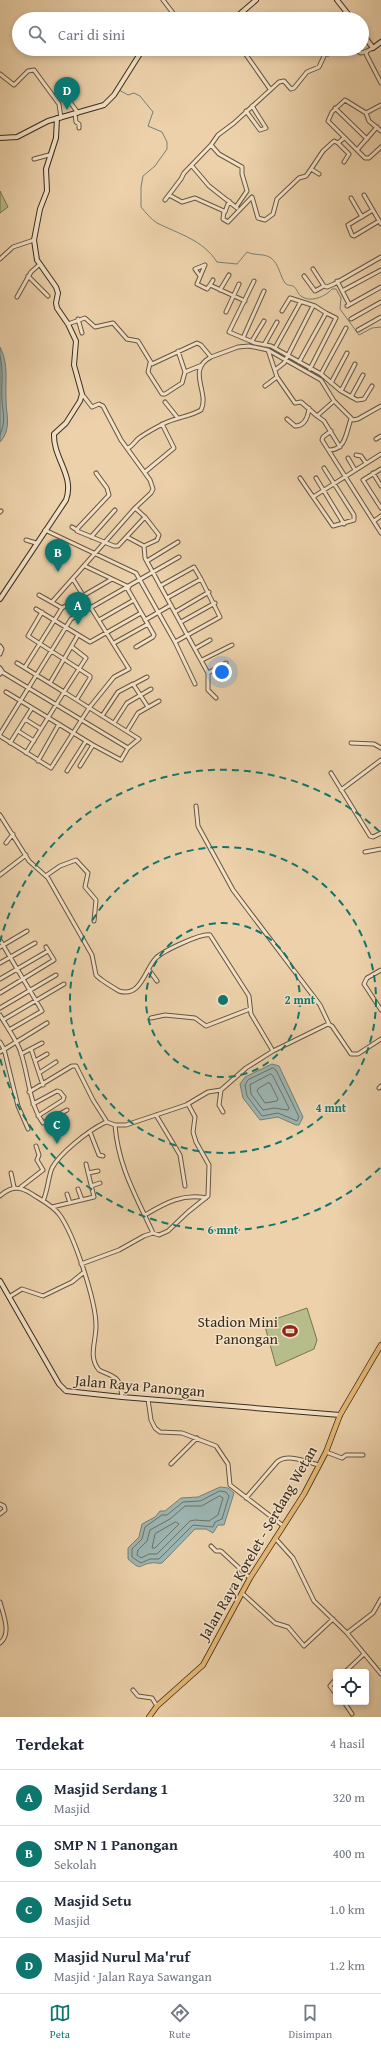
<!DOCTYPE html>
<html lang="id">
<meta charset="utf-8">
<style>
body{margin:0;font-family:"Gentium Book Plus",serif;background:#f2f2f3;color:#1f2937}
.controls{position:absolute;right:12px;bottom:12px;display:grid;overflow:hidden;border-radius:4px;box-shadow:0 2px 6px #0003}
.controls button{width:36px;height:36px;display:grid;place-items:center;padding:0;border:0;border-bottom:1px solid #e0e1e3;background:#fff;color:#1f2937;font:20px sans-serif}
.you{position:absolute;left:222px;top:672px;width:14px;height:14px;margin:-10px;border:3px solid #fff;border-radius:50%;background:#1a73e8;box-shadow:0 0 0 6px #1a73e833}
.badge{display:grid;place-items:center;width:26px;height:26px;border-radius:50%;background:#0f766e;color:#fff;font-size:13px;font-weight:700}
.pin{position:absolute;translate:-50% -33px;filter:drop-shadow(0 1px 2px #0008)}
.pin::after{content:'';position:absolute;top:21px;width:14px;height:12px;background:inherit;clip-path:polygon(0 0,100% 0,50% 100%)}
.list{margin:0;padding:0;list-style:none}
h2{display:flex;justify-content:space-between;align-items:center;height:52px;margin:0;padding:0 16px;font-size:17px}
h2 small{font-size:13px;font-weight:400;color:#747a83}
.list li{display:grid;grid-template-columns:26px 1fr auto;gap:12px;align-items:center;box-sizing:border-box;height:56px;padding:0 16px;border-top:1px solid #e0e1e3}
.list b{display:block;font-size:15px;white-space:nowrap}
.list p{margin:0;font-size:13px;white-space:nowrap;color:#747a83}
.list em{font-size:13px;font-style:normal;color:#747a83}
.icon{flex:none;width:22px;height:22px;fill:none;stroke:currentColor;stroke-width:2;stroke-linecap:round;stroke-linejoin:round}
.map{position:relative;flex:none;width:381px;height:1717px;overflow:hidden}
.search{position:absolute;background:#fff;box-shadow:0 2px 6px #0003;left:12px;right:12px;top:12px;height:44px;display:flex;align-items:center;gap:10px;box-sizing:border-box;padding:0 14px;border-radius:22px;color:#747a83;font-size:15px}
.sheet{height:276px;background:#fff}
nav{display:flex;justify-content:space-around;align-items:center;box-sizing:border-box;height:56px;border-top:1px solid #e0e1e3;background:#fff;font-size:11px;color:#747a83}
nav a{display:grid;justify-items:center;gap:2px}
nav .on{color:#0f766e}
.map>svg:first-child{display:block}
.green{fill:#b6bc8a;stroke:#787453}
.water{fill:#9cb5b2;stroke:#757f76}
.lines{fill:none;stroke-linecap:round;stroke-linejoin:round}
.shore{stroke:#6b7167;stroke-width:1}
.stream{stroke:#757f76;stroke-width:1}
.street-casing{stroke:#665640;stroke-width:5}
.secondary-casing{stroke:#3a2d1c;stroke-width:6}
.primary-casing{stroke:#3a2d1c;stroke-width:6}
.street{stroke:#f3e1c8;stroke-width:3}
.secondary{stroke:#f3e1c8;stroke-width:4}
.primary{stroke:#e6b875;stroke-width:4.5}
.ring{fill:none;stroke:#0f766e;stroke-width:2;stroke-dasharray:7 5}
.labels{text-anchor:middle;stroke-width:3;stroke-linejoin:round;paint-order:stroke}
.poi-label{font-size:15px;fill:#3a2d1c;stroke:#f3e1c8;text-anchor:end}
.street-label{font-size:15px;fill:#3a2d1c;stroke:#f3e1c8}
.centre{fill:#0f766e;stroke:#f3e1c8;stroke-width:2}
.ring-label{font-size:12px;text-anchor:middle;font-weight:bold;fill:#0f766e;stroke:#f3e1c8;stroke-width:3;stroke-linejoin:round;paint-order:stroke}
</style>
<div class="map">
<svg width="381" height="1717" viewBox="0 0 381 1717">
<rect width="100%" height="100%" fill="#ecd1aa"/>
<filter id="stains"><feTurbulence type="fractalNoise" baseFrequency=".005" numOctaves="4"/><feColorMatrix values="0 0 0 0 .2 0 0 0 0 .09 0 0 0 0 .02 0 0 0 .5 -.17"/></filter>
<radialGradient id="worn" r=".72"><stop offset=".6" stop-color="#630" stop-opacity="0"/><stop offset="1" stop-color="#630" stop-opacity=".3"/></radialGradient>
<path class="green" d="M0 191 8 207 0 213Z
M307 1308 317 1340 314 1349 276 1366 264 1323Z"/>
<path class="water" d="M0 347C9 364 5 381 6 400 6 414 12 429 0 442Z
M272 1064 279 1066 303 1117 299 1125H296L278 1117 260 1120 243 1098 240 1084 245 1077Z
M220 1487 228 1488 234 1493 224 1525H218L213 1533 206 1529H195L162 1563C158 1564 155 1562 151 1563 137 1565 143 1572 128 1559V1548L139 1537 142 1524 155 1517 160 1511H165L181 1498 198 1497Z"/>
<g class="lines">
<path class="shore" d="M0 356C4 371 1 385 2 400 3 414 6 420 0 435
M273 1068 276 1070 299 1117 297 1121 278 1113 262 1116 247 1096 245 1085 248 1080Z
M271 1074 273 1076 289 1108 288 1110 274 1108 263 1110 251 1094 250 1085Z
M268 1083H270L278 1099 277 1101 265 1103 257 1091 258 1089Z
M220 1491 226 1492 229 1496 222 1519 215 1522 213 1527 193 1525 159 1559H150L141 1563 132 1557V1549L142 1539 145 1527 162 1515H167L183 1502 200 1501Z
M220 1496 223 1498 218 1515 209 1521 195 1520 190 1521 157 1554H149L141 1558 137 1555 138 1550 147 1541 150 1530 170 1519 185 1506H201Z
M176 1522 179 1524 155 1548H152L155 1534Z"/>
<path class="stream" d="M119 90 128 95 134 93 140 96 153 112 148 126 162 132 167 142V149L155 166 143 176 141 187V207C146 213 151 219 157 223 179 234 203 240 217 262L237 264 247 252C255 256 264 253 271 258 279 264 280 276 285 283 288 286 291 285 293 286 297 288 298 295 301 296 310 303 325 297 332 289H336L341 298 340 309 359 335 372 328 381 327"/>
<defs>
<path id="street" d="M163 0 173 13 175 19
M373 48 367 51 366 54 381 83
M242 49 270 89
M353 49 361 53 367 51
M311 51 328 54 346 49
M0 74 14 85 28 71 34 70 59 104 61 118
M62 97 70 102 78 113
M381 105 366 113 345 100 332 112 328 121 365 158H369L381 147
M335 108 367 139
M246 111 260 130 266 128 252 106
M366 113 369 121 381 131
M75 114 76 122 79 124V128
M338 143 349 154 344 162
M211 145 219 154 242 167V174L247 191 236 207
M357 150 377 127
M34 159 49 155
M192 166 209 186 237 208
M319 174 311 169 323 151 334 141 338 143 344 138
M169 195 182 202 195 198 224 211 223 219 228 222 252 197 258 218 265 220 273 214 277 199 299 178 306 176 311 169
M364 195 381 224
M351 198 362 217
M165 200 181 179 184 173 211 145 218 135 234 123 279 82 284 81 291 89 294 88 307 72 319 67 325 54
M373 210 348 225 352 235 354 236 379 221
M225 212 229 201
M0 259 13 247 34 240
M205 265 197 284 207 289 210 285
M313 269 324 286
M28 276 48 296
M200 276 195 269 205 265
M304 276 315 291 324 286 327 287 334 284 381 257
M213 280 210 285 245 301
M254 281 229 332 255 343 271 346 321 374 341 391 357 400 364 399 372 386
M337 281 349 304
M220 290 229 275
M342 291 381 270
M17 297 31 272 40 264
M347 306 381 287
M282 311 290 298 315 306 326 313
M226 312 239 284
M78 319 82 333
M351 319 381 302
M68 324 85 318 95 327 113 323 127 339 138 341 152 364 197 343 201 345 211 357 238 347 249 346 268 350 321 380 334 401 353 420 358 419 381 406
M358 330 381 317
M243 338 264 291
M252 341 264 321
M264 345 277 322
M275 348 300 303
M268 350 277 377 295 403 301 402 317 416
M178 351 185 372 202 365
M299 362 326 313 336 318 310 369
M150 363 148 372 162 394H165L182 383 185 372
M275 370 284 363 313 306
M321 374 346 328
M331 383 347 353
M265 386 277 377
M341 391 355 364
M351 397 363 375
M334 401 317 416 324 421 340 447
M165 402 177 417
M287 419 295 426C305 426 308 417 309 408
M331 431 323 437 322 440 381 533
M376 439 381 436
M128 448C133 446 135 441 139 438 146 433 155 428 163 424 176 417 189 417 201 410 210 393 186 370 211 357
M329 450C346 450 346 432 351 419
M356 455 361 456 366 463
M348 458 355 470
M381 469 363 480 381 508
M145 472 174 448 162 424
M96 473 107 488 109 495 78 528 77 531 114 546H118L145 517 135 508
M373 473 381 486
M300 478 333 526 354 520V515L324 468
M316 478 344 524
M313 497 381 454
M0 512 1 511
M374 521 381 516
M72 527 77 530
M45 530 136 573 175 642 220 617 201 579 167 598
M91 537 115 510
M127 537 144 546 157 540 159 535 145 517
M26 540 36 543
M144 546 145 558 208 673 226 663
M147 561 178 542
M85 566 129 587
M160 586 194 567 201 579
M127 588 154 635 153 637 136 647
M39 595 62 608
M52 602 135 508 151 493 153 489 150 480 121 440 103 406 99 404 92 407 82 394
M36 609 90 642 141 613
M42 612 28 636 90 676V678L77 699
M175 612 209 592
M99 620 134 600
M145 620 171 605
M181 622 215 603
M175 642 195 684
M114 643 148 624
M0 646 2 649 0 654
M196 648 210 640
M202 660 232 645
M17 663 64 692 26 753
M25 667 62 608 112 579
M0 668 2 671 0 674
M2 672 128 748
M208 673V690L216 698
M50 683 78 635
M134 684 147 677
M6 692 93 745 121 760 128 748 139 739 64 692 86 658 72 647
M102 716 118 692 133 684 148 707
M25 719 41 729
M114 723 127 703 151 689
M18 731 34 741
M127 731 138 713 159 701
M0 734 71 619 179 557
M0 736 51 768 89 708 114 677 129 669 73 579
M10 743 32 708
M351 743 374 744 381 748
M38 761 59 724
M80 766 93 745
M67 771 86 741
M331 773 370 836 373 837 381 833
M341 790 381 760
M196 806 198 826 233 890 320 1005 329 1024
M0 815 29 861 48 878 92 955 96 975C99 979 114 988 119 991 141 998 145 969 156 958 163 951 201 933 210 935L249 996 251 1014 273 1051
M6 843 13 834
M365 852 381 849
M0 875 26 855
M47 875 60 866 76 860 88 873 85 887 96 900 94 921
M0 940 42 1011 9 1030
M0 947 27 931
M0 963 35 943
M149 970 157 981
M381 970 367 978 364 984 381 1010
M0 979 48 951
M0 993 54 960 46 947
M0 1008 56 975
M0 1015C7 1027 15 1038 20 1050 29 1075 28 1101 43 1123L67 1110
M151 1018 165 1015 195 1018 206 1026 250 1009
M3 1020 64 984
M0 1042 4 1049 18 1106 28 1129
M31 1049 43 1085
M0 1052 47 1023
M21 1054 42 1043
M35 1061 47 1054
M39 1073 56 1062
M379 1088 381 1086
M221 1090 219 1105 223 1112
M29 1092 72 1066H76L93 1100 107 1122
M33 1104 57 1091 60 1092 64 1097 63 1100 38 1116
M156 1115 180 1155 185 1186
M115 1125C118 1166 136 1196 153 1233
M90 1132 99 1155 103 1156
M11 1173 14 1187
M88 1173 98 1171
M91 1186 100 1183
M21 1187 43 1170 37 1160 39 1155 36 1146
M78 1189 82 1200
M67 1194 70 1203
M0 1196C11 1186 20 1186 32 1194 41 1200 52 1205 59 1214 74 1234 96 1301 96 1326 96 1342 88 1357 99 1370 116 1378 120 1376 122 1397
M43 1201C48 1190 48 1178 52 1168 60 1153 88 1131 104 1123L107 1122 115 1125H126L186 1105 208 1092 221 1090 246 1068 273 1051 328 1024 332 1026 351 1054H358L381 1039
M52 1207 94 1197 86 1164
M145 1215C164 1204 182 1193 206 1198
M81 1264 119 1250 144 1236 153 1233 159 1235 168 1231 188 1212 208 1196 209 1165 196 1142 193 1132 195 1117 188 1104
M9 1297 22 1289 43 1296 72 1282 83 1273
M148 1399 151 1420 155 1428 160 1432 182 1433 216 1446 228 1464 230 1485 282 1525
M326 1452 342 1458 346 1455H363
M171 1464 197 1438
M246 1498 277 1462C288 1453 306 1462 319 1465
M0 1504 4 1506 5 1510 0 1514
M275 1538 293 1558 314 1601 347 1633 381 1674
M211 1546 216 1551H221L250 1578
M242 1593 275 1623 288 1627 304 1646 333 1619
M0 1602C3 1614 12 1634 0 1643
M347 1633 373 1613 381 1599
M345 1672 364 1654
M336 1679 330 1686 336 1694
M133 1690 138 1696 152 1698 157 1706
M344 1702 352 1714"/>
<path id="secondary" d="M337 0 352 19
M234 19 256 0
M362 33 373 48 381 42
M0 138 17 137 48 121 104 105 114 95 143 49
M0 599 66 500C75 476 53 458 54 434L66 423 80 401 82 394 74 365 76 341 68 324 57 308 56 303 58 293 56 287 37 260 34 240 40 209 47 191 46 169 56 138 57 118
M0 1281 59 1384 66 1391 122 1397 340 1415"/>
<path id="primary" d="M149 1717 157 1706 203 1665 250 1578 304 1494 326 1452 340 1415 381 1345"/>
</defs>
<use href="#street" class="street-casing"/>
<use href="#secondary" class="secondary-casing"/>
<use href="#primary" class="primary-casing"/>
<use href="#street" class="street"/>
<use href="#secondary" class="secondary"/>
<use href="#primary" class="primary"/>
</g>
<g class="ring">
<circle cx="223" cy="1000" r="77"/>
<circle cx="223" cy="1000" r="153"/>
<path d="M380 1168A230 230 0 0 1 0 1058M0 942A230 230 0 0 1 380 832"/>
</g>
<defs>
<symbol id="stadium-bare" viewBox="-9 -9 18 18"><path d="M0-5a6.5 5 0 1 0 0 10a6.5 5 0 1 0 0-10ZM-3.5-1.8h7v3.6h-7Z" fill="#8f2418" stroke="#f3e1c8" stroke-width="2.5" paint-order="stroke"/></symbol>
</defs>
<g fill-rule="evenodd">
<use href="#stadium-bare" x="279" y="1320" width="22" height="22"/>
</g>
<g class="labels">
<g class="poi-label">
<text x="278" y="1327">Stadion Mini<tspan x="278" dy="17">Panongan</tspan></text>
</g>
<g class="street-label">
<text transform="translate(140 1386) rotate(5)" y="5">Jalan Raya Panongan</text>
<text transform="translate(258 1543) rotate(-60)" y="5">Jalan Raya Korelet - Serdang Wetan</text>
</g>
</g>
<circle cx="223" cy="1000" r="6" class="centre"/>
<g class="ring-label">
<text x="300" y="1004">2 mnt</text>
<text x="331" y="1112">4 mnt</text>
<text x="223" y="1234">6 mnt</text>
</g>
<rect width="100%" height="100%" filter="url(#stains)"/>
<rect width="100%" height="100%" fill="url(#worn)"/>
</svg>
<div class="controls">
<button><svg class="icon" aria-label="locate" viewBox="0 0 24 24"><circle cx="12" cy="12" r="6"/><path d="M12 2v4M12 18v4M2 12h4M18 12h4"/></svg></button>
</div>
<div class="you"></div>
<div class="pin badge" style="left:78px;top:625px">A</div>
<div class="pin badge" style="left:58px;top:572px">B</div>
<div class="pin badge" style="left:57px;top:1144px">C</div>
<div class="pin badge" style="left:67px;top:110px">D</div>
<div class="search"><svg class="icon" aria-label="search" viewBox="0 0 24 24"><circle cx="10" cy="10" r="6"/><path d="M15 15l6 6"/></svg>Cari di sini</div>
</div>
<section class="sheet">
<h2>Terdekat<small>4 hasil</small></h2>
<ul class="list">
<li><span class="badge">A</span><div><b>Masjid Serdang 1</b><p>Masjid</p></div><em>320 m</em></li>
<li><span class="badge">B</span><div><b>SMP N 1 Panongan</b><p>Sekolah</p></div><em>400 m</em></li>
<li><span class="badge">C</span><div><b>Masjid Setu</b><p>Masjid</p></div><em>1.0 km</em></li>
<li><span class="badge">D</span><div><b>Masjid Nurul Ma'ruf</b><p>Masjid · Jalan Raya Sawangan</p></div><em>1.2 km</em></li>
</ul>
</section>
<nav>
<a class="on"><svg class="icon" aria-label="map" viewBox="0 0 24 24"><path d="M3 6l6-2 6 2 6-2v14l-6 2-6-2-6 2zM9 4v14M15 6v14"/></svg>Peta</a>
<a><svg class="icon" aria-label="directions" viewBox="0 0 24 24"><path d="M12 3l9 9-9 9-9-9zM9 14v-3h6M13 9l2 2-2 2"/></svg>Rute</a>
<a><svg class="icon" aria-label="saved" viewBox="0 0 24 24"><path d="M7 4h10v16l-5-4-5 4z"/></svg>Disimpan</a>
</nav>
